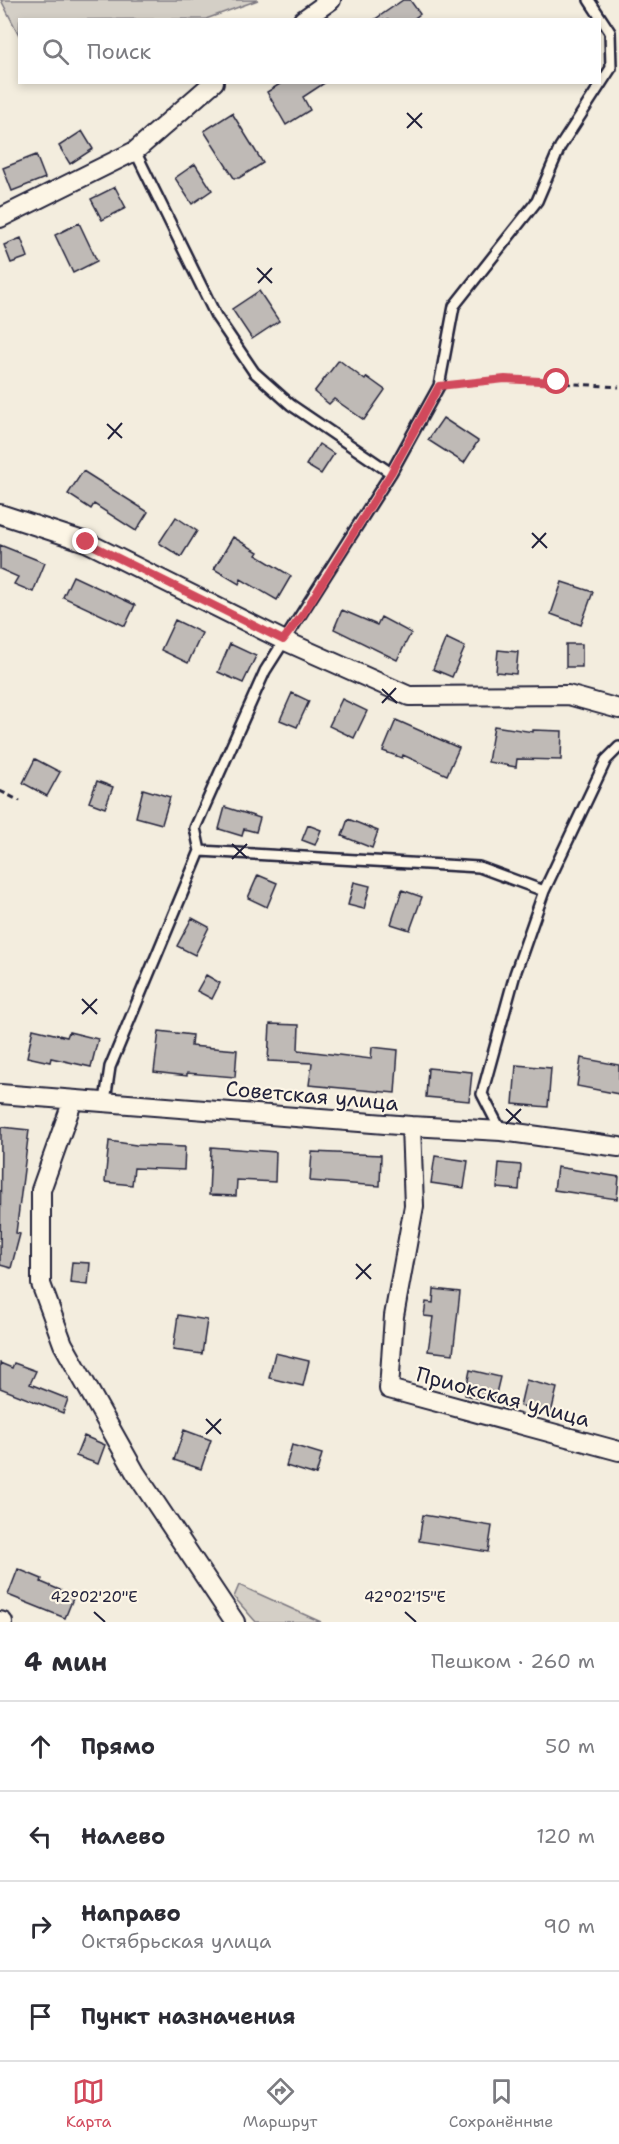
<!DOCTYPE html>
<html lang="ru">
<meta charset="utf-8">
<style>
body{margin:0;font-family:"Shantell Sans",sans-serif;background:#f7f7f7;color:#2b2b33}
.stop{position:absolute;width:18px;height:18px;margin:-14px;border:4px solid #d1495b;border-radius:50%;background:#fff}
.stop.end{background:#d1495b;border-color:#fff;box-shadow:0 2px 6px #0008}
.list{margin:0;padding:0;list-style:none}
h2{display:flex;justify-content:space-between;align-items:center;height:78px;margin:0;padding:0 24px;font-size:26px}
h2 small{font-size:20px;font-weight:400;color:#7c7c81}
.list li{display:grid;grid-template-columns:39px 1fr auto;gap:18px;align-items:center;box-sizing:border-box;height:90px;padding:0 24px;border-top:2px solid #e1e1e2}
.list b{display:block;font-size:22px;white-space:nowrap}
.list p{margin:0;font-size:20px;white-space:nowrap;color:#7c7c81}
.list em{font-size:20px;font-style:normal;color:#7c7c81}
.icon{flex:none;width:33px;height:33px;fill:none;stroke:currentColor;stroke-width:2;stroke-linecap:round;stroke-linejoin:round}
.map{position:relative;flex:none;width:619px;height:1622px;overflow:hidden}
.search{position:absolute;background:#fff;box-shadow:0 3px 9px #0003;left:18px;right:18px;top:18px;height:66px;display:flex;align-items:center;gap:15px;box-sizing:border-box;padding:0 21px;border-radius:0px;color:#7c7c81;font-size:22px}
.sheet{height:438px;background:#fff}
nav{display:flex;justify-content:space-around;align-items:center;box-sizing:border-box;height:84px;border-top:2px solid #e1e1e2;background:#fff;font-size:16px;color:#7c7c81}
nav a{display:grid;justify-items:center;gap:3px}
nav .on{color:#d1495b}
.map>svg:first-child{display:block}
.green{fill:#d4cfc6;stroke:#7b7880;stroke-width:1.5}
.building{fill:#bfbab6;stroke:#22223b;stroke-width:1.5}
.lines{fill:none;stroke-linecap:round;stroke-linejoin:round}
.lane-casing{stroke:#22223b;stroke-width:14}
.street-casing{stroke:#22223b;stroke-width:22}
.path{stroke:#22223b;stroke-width:3;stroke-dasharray:6 4.5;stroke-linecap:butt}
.lane{stroke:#fcf5e5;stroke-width:9}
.street{stroke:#fcf5e5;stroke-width:18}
.route{stroke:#d1495b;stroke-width:8}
.ticks{fill:none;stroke:#22223b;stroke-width:2}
.labels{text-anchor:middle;stroke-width:4.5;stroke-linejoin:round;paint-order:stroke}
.street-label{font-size:21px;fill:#22223b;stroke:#fcf5e5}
.ticks-label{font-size:15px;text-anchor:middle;fill:#22223b;stroke:#fcf5e5;stroke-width:4.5;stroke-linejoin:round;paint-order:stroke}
</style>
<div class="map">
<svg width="619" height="1622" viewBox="0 0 619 1622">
<rect width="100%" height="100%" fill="#f3edde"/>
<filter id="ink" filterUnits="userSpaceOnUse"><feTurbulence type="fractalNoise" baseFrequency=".0167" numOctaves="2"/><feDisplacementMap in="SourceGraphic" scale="12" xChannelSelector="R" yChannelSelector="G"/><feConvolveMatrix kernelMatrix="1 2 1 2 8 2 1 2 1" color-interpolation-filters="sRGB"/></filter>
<g filter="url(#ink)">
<path class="green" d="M1 0H258L206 19 20 20 19 35Z
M239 1585 321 1622H256L234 1597Z"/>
<path class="building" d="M403 0H410L420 14 412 20H374Z
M283 82H326L303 97 310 110 286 125 267 92Z
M232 113 263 163 239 178H234L204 131Z
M82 131 93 149 70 164 59 146Z
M36 155 45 178 12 191 3 168Z
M195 164 212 190 192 204 175 178Z
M115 187 126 208 102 220 91 199Z
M79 223 97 261 73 273 55 235Z
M21 238 28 257 11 263 4 245Z
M259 291 279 321 252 339 232 309Z
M339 360 365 380 367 377 385 390 364 420 334 399 329 404 314 392Z
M443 418 478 441 464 463 428 440Z
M319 444 334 454 321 474 306 465Z
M83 471 148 512 136 531 94 504 91 509 68 494Z
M176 517 197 531 181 557 159 543Z
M233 537 258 552 256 555 291 576 277 600 241 579 239 584 214 569Z
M0 545 45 563 33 592 14 584 18 577 0 569Z
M73 576 135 605 125 626 63 597Z
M562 582 593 592 581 625 551 614Z
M342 610 377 625 381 617 411 633 397 660 334 629Z
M175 620 202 633 188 663 161 650Z
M446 638 465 647 452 677 433 669Z
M230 644 256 656 243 683 218 672Z
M566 644H582V667H566Z
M498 650 518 652 516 674 496 672Z
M292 693 309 701 297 727 280 720Z
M342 699 367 711 354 738 329 726Z
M396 720 459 748 447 775 403 755 402 758 383 751Z
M494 726 533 732V730L562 731 561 760 517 759 516 767 488 762Z
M35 759 60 772 47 796 23 783Z
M97 781 113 787 105 808 89 802Z
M143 789 170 797 162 824 136 817Z
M225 807 260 818 256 832 244 829 242 836 219 829Z
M348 819 378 831 372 848 342 836Z
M308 825 321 830 315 845 302 840Z
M258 875 277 883 267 907 248 898Z
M354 882 370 886 364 909 348 905Z
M402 890 422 897 410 930 391 924Z
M192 918 209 927 195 955 177 946Z
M206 975 220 983 212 999 197 991Z
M270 1024 299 1025 298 1050 371 1059 372 1047 398 1050 395 1093 309 1085 312 1063 268 1061Z
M33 1029 67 1037 69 1032 98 1039 91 1067 51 1058 50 1062 27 1057Z
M159 1031 192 1035 191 1046 237 1050 235 1077 187 1073V1076L154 1072Z
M581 1058 619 1065V1094L577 1086Z
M516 1065 551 1068 548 1107 513 1104Z
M428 1068 472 1072 469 1101 426 1097Z
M1 1127 29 1130 16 1233 20 1234 11 1268 0 1265Z
M109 1141 136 1145 185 1147 184 1170 134 1168 132 1185 105 1182Z
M211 1147 276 1152 275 1182 237 1180 236 1196 209 1195Z
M312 1152 381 1155 380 1186 310 1181Z
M435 1156 468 1161 464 1188 431 1183Z
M499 1163 521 1165 519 1190 497 1188Z
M557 1167 619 1177 617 1199 554 1190Z
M72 1262 90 1263 88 1285 70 1283Z
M434 1289 460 1292 453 1354 428 1351 433 1317 424 1316 426 1302 433 1303Z
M178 1315 207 1320 202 1354 173 1350Z
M275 1353 309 1361 303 1386 269 1378Z
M0 1363 12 1368 14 1363 36 1371 30 1384 68 1399 63 1413 0 1388Z
M470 1370 500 1377 494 1402 465 1395Z
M526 1380 557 1388 551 1413 520 1406Z
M184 1430 211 1440 201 1469 174 1460Z
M84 1436 105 1445 98 1464 76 1456Z
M292 1445 322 1454 316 1475 286 1466Z
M423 1515 492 1526 488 1552 419 1541Z
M18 1569 42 1579 41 1582 74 1596 65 1618 8 1595Z"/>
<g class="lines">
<defs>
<path id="lane" d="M135 151 216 316 254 372 291 405 391 473
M200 851 479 867 544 891
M105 1101 110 1067 200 851 195 828 265 671 391 473 439 386 454 306 537 201 560 147 611 68 610 32 589 0
M501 1131 482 1094 515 974 544 891 606 760 619 747"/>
<path id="street" d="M303 20 331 0
M0 218 135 151 214 82
M0 514 86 542 283 640 409 696 568 695 619 709
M0 1094 411 1126 501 1131 619 1147
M73 1100 41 1190V1284L63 1344 135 1472 235 1622
M411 1126 414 1206 394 1316 389 1389 619 1451
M0 1621 3 1622"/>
</defs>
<use href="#lane" class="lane-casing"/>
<use href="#street" class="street-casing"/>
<path class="path" d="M450 385 505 379 619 387
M0 791 20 801"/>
<use href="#lane" class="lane"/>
<use href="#street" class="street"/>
</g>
</g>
<g class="lines" filter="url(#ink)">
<path class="route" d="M86 542 283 640 303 614 391 473 439 386 505 379 557 382"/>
</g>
<path class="ticks" d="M407 113 422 128M407 128 422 113M257 268 272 283M258 283 272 268M107 424 122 438M108 439 122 423M532 533 547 548M532 548 546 533M382 689 397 703M382 703 396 688M232 844 247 858M232 859 247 844M82 999 97 1014M82 1014 97 999M506 1109 521 1123M506 1124 521 1109M356 1264 371 1279M356 1279 371 1264M206 1419 221 1434M206 1434 221 1419M94 1612 105 1622M405 1612 416 1622"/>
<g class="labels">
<g class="street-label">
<text transform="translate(312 1096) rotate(5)" y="7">Советская улица</text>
<text transform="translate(503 1397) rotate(15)" y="7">Приокская улица</text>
</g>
</g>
<g class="ticks-label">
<text x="94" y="1602">42°02'20"E</text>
<text x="405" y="1602">42°02'15"E</text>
</g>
</svg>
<div class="stop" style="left:557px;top:382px"></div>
<div class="stop end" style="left:86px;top:542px"></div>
<div class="search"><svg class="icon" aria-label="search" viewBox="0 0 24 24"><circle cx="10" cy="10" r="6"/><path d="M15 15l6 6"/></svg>Поиск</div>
</div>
<section class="sheet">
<h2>4 мин<small>Пешком · 260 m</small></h2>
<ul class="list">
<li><svg class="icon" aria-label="ahead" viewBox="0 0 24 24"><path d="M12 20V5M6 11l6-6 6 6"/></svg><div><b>Прямо</b></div><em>50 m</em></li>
<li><svg class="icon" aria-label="left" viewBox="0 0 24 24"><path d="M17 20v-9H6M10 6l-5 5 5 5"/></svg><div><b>Налево</b></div><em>120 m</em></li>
<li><svg class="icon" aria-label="right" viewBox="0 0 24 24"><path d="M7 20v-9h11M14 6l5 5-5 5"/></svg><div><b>Направо</b><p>Октябрьская улица</p></div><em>90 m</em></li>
<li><svg class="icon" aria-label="arrive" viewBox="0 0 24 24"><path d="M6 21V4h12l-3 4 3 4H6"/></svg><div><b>Пункт назначения</b></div></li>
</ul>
</section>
<nav>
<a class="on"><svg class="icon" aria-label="map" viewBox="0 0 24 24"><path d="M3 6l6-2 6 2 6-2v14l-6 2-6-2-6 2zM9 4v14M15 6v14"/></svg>Карта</a>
<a><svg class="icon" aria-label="directions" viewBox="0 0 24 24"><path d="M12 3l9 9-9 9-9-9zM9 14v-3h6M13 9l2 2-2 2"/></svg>Маршрут</a>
<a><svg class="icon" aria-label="saved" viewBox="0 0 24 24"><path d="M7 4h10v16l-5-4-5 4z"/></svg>Сохранённые</a>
</nav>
